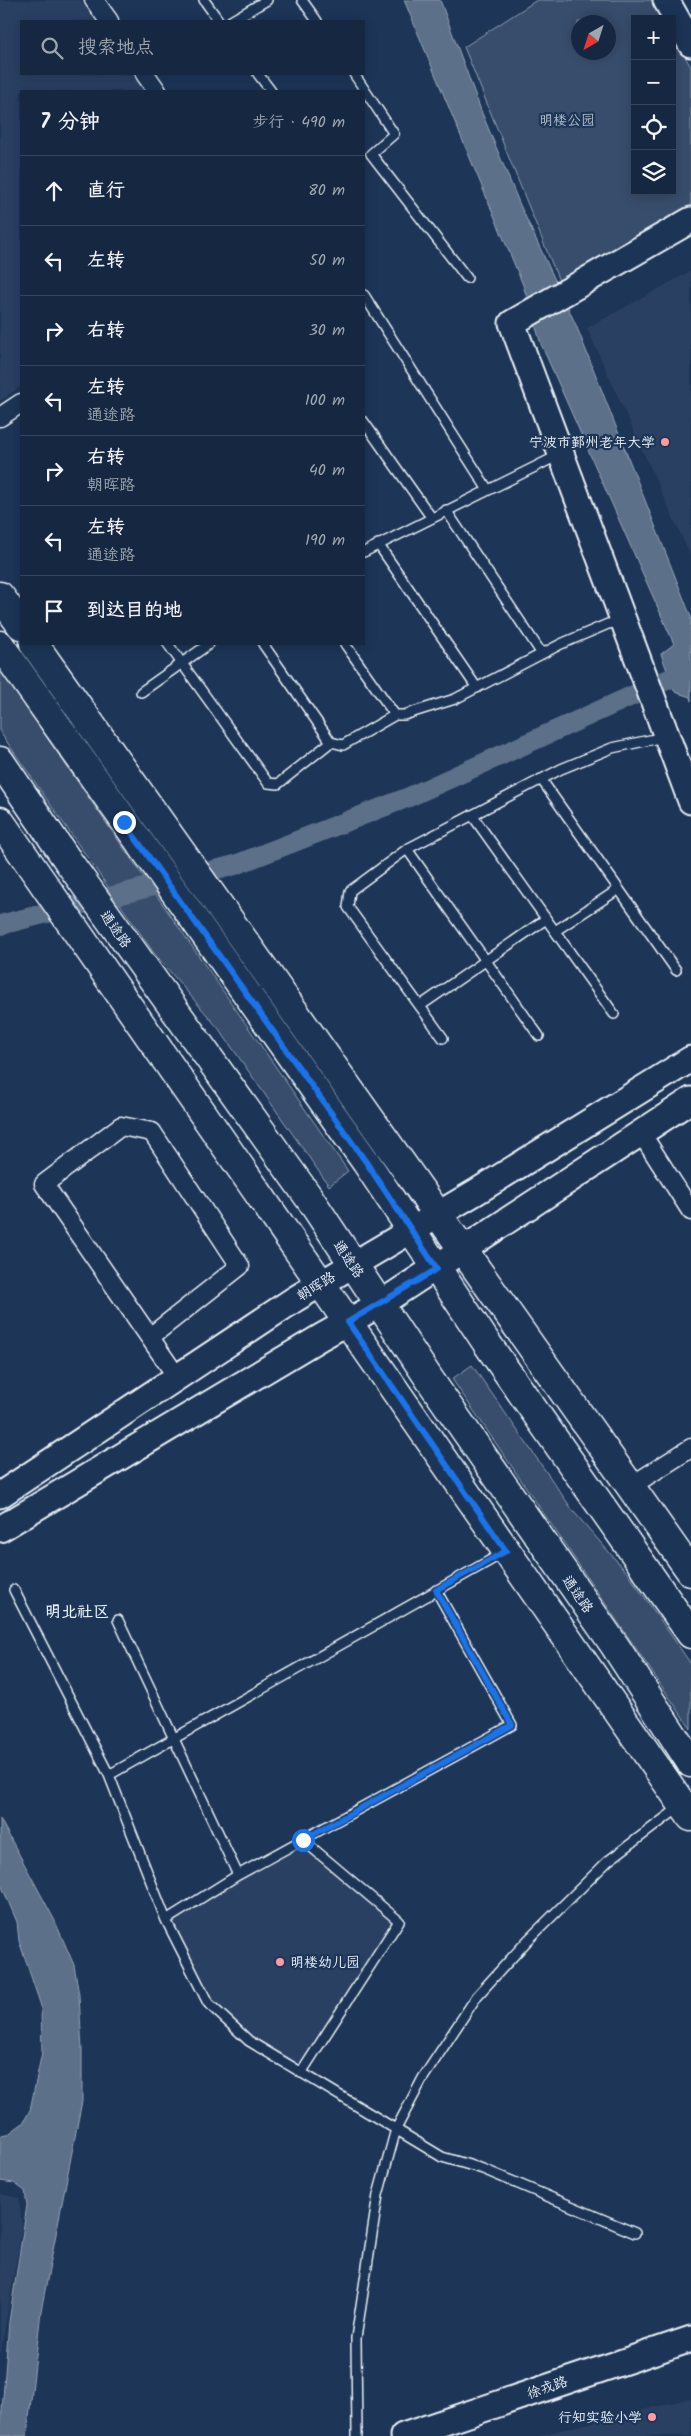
<!DOCTYPE html>
<html lang="zh">
<meta charset="utf-8">
<style>
body{margin:0;font-family:Kalam,"LXGW WenKai TC",sans-serif;background:#23344c;color:#f1f3f6}
.controls{position:absolute;right:15px;top:15px;display:grid;overflow:hidden;border-radius:0px;box-shadow:0 2px 12px #0003}
.controls button{width:45px;height:45px;display:grid;place-items:center;padding:0;border:0;border-bottom:1px solid #35445a;background:#162841;color:#f1f3f6;font:25px sans-serif}
.compass{position:absolute;left:571px;top:15px;width:45px;height:45px;border-radius:50%;background:#162841;box-shadow:0 2px 12px #0003;rotate:219deg}
.stop{position:absolute;width:15px;height:15px;margin:-11px;border:4px solid #1a73e8;border-radius:50%;background:#fff}
.stop.end{background:#1a73e8;border-color:#fff;box-shadow:0 1px 5px #0008}
.list{margin:0;padding:0;list-style:none}
h2{display:flex;justify-content:space-between;align-items:center;height:65px;margin:0;padding:0 20px;font-size:21px}
h2 small{font-size:16px;font-weight:400;color:#9ea6b1}
.list li{display:grid;grid-template-columns:32px 1fr auto;gap:15px;align-items:center;box-sizing:border-box;height:70px;padding:0 20px;border-top:1px solid #35445a}
.list b{display:block;font-size:19px;white-space:nowrap}
.list p{margin:0;font-size:16px;white-space:nowrap;color:#9ea6b1}
.list em{font-size:16px;font-style:normal;color:#9ea6b1}
.icon{flex:none;width:28px;height:28px;fill:none;stroke:currentColor;stroke-width:2;stroke-linecap:round;stroke-linejoin:round}
.map{position:relative;flex:none;width:691px;height:2436px;overflow:hidden}
.search{position:absolute;background:#162841;box-shadow:0 2px 12px #0003;left:20px;top:20px;width:345px;height:55px;display:flex;align-items:center;gap:12px;box-sizing:border-box;padding:0 18px;border-radius:0px;color:#9ea6b1;font-size:19px}
.panel{position:absolute;background:#162841;box-shadow:0 2px 12px #0003;left:20px;top:90px;width:345px;height:555px;border-radius:0px}
.map>svg:first-child{display:block}
.built{fill:#2a4162}
.green{fill:#374d6c;stroke:#909fb2;fill-rule:evenodd}
.water{fill:#5d7089;stroke:#95a4b5}
.lines{fill:none;stroke-linecap:round;stroke-linejoin:round}
.canal{stroke:#5d7089;stroke-width:20}
.lane-casing{stroke:#e8f1f8;stroke-width:12}
.street-casing{stroke:#e8f1f8;stroke-width:21}
.secondary-casing{stroke:#e8f1f8;stroke-width:29}
.primary-casing{stroke:#e8f1f8;stroke-width:31}
.lane{stroke:#1d3557;stroke-width:9}
.street{stroke:#1d3557;stroke-width:18}
.secondary{stroke:#1d3557;stroke-width:25}
.primary{stroke:#1d3557;stroke-width:28}
.route{stroke:#1a73e8;stroke-width:6}
.poi-dot{fill:#ff9aa2;stroke:#1d3557;stroke-width:2}
.labels{text-anchor:middle;stroke-width:4.5;stroke-linejoin:round;paint-order:stroke}
.park-label{font-size:14px;fill:#b3c0ce;stroke:#1d3557}
.poi-label{font-size:14px;fill:#e8f1f8;stroke:#1d3557;text-anchor:end}
.street-label{font-size:14px;fill:#e8f1f8;stroke:#1d3557}
.quarter-label{font-size:16px;font-weight:bold;fill:#e8f1f8;stroke:#1d3557}
</style>
<div class="map">
<svg width="691" height="2436" viewBox="0 0 691 2436">
<rect width="100%" height="100%" fill="#1d3557"/>
<filter id="ink" filterUnits="userSpaceOnUse"><feTurbulence type="fractalNoise" baseFrequency=".02" numOctaves="2"/><feDisplacementMap in="SourceGraphic" scale="10" xChannelSelector="R" yChannelSelector="G"/><feConvolveMatrix kernelMatrix="1 2 1 2 8 2 1 2 1" color-interpolation-filters="sRGB"/></filter>
<g filter="url(#ink)">
<path class="built" d="M0 0H81L96 21H21V74H132L145 91H21V386L0 401Z
M691 271V557L587 328Z
M303 1841 398 1922 301 2072 250 2040 209 2002 167 1920Z
M0 2194 19 2198 22 2226 0 2356Z
M691 2398V2436H537Z"/>
<path class="green" d="M537 0H653L664 19H635V191H672V34L691 67V206L559 281 464 47ZM578 22H608V52H578Z
M0 670 348 1171 329 1186 219 1029 154 953 0 732Z
M472 1365 574 1512 629 1575 691 1664V1729L452 1379Z"/>
<path class="water" d="M404 0H440L482 113 520 205 576 325 691 617V701L690 697 675 692 661 654 674 644 541 344 523 285Z
M0 1819 54 1919 74 1965 79 1995 82 2050V2101L41 2311 27 2436H0L9 2322 27 2205 25 2191 14 2183 0 2181V2136L7 2135 23 2123 30 2110 42 2052 41 2006 19 1941 17 1922 0 1882Z"/>
<g class="lines">
<path class="canal" d="M0 925 235 865 409 797 691 669"/>
<defs>
<path id="lane" d="M204 0 219 21
M302 0 317 21
M231 21 267 0
M258 74 271 91
M354 74 394 134 371 154 467 278
M364 295 488 490
M364 422 431 517
M446 510 542 654
M378 544 477 688
M364 552 559 455
M168 644 268 783 278 784 331 742
M263 644 331 742 343 745 395 715
M345 644 395 715H404L455 699 561 644 608 624 621 622
M141 692 209 644
M541 779 676 970
M472 815 614 1014
M407 849 539 1036
M555 931 619 889
M420 1006 546 919
M443 1038 348 907 350 891 407 849 561 769 612 748 664 737
M14 1590 109 1775 166 1920 208 2003 249 2041 442 2157 483 2169 635 2233
M118 1620 238 1875
M109 1775 505 1552
M166 1920 238 1875 512 1725 436 1590
M301 2073 399 1921 303 1840
M357 2436 356 2338 378 2195 396 2129 423 2078 477 1996 528 1940 608 1861 681 1806"/>
<path id="street" d="M94 0 109 21
M145 74 157 91
M0 417 21 403
M641 1133 691 1211
M150 1337 240 1266 152 1132 121 1126 44 1184 177 1377
M631 1486 691 1448"/>
<path id="secondary" d="M666 0 691 44
M691 220 512 323 691 801
M0 1495 295 1299 476 1192 691 1059
M0 1529 321 1337 380 1304 691 1100
M403 2436 691 2339"/>
<path id="primary" d="M0 596 21 625
M34 644 691 1572
M0 645 366 1162 486 1342 691 1634
M0 761 68 861 310 1199 430 1380 615 1646 691 1763
M0 821 691 1817"/>
</defs>
<use href="#lane" class="lane-casing"/>
<use href="#street" class="street-casing"/>
<use href="#secondary" class="secondary-casing"/>
<use href="#primary" class="primary-casing"/>
<use href="#lane" class="lane"/>
<use href="#street" class="street"/>
<use href="#secondary" class="secondary"/>
<use href="#primary" class="primary"/>
</g>
</g>
<g class="lines" filter="url(#ink)">
<path class="route" d="M124 822 366 1162 437 1269 348 1322 506 1551 436 1590 512 1725 303 1840"/>
</g>
<g class="poi-dot">
<circle cx="665" cy="442" r="5"/>
<circle cx="280" cy="1962" r="5"/>
<circle cx="652" cy="2417" r="5"/>
</g>
<g class="labels">
<g class="park-label">
<text x="567" y="125">明楼公园</text>
</g>
<g class="poi-label">
<text x="655" y="447">宁波市鄞州老年大学</text>
<text x="290" y="1967" text-anchor="start">明楼幼儿园</text>
<text x="642" y="2422">行知实验小学</text>
</g>
<g class="street-label">
<text transform="translate(116 929) rotate(55)" y="5">通途路</text>
<text transform="translate(349 1259) rotate(56)" y="5">通途路</text>
<text transform="translate(316 1286) rotate(-32)" y="5">朝晖路</text>
<text transform="translate(578 1594) rotate(55)" y="5">通途路</text>
<text transform="translate(547 2387) rotate(-19)" y="5">徐戎路</text>
</g>
<g class="quarter-label">
<text x="77" y="1617">明北社区</text>
</g>
</g>
</svg>
<div class="controls">
<button>+</button>
<button>−</button>
<button><svg class="icon" aria-label="locate" viewBox="0 0 24 24"><circle cx="12" cy="12" r="6"/><path d="M12 2v4M12 18v4M2 12h4M18 12h4"/></svg></button>
<button><svg class="icon" aria-label="layers" viewBox="0 0 24 24"><path d="M12 4l9 5-9 5-9-5zM3 14l9 5 9-5"/></svg></button>
</div>
<svg class="compass" viewBox="-18 -18 36 36"><path d="M0-13l5 13h-10z" fill="#e53935"/><path d="M0 13l5-13h-10z" fill="#9ea6b1"/></svg>
<div class="stop" style="left:303px;top:1840px"></div>
<div class="stop end" style="left:124px;top:822px"></div>
<div class="search"><svg class="icon" aria-label="search" viewBox="0 0 24 24"><circle cx="10" cy="10" r="6"/><path d="M15 15l6 6"/></svg>搜索地点</div>
<section class="panel">
<h2>7 分钟<small>步行 · 490 m</small></h2>
<ul class="list">
<li><svg class="icon" aria-label="ahead" viewBox="0 0 24 24"><path d="M12 20V5M6 11l6-6 6 6"/></svg><div><b>直行</b></div><em>80 m</em></li>
<li><svg class="icon" aria-label="left" viewBox="0 0 24 24"><path d="M17 20v-9H6M10 6l-5 5 5 5"/></svg><div><b>左转</b></div><em>50 m</em></li>
<li><svg class="icon" aria-label="right" viewBox="0 0 24 24"><path d="M7 20v-9h11M14 6l5 5-5 5"/></svg><div><b>右转</b></div><em>30 m</em></li>
<li><svg class="icon" aria-label="left" viewBox="0 0 24 24"><path d="M17 20v-9H6M10 6l-5 5 5 5"/></svg><div><b>左转</b><p>通途路</p></div><em>100 m</em></li>
<li><svg class="icon" aria-label="right" viewBox="0 0 24 24"><path d="M7 20v-9h11M14 6l5 5-5 5"/></svg><div><b>右转</b><p>朝晖路</p></div><em>40 m</em></li>
<li><svg class="icon" aria-label="left" viewBox="0 0 24 24"><path d="M17 20v-9H6M10 6l-5 5 5 5"/></svg><div><b>左转</b><p>通途路</p></div><em>190 m</em></li>
<li><svg class="icon" aria-label="arrive" viewBox="0 0 24 24"><path d="M6 21V4h12l-3 4 3 4H6"/></svg><div><b>到达目的地</b></div></li>
</ul>
</section>
</div>
